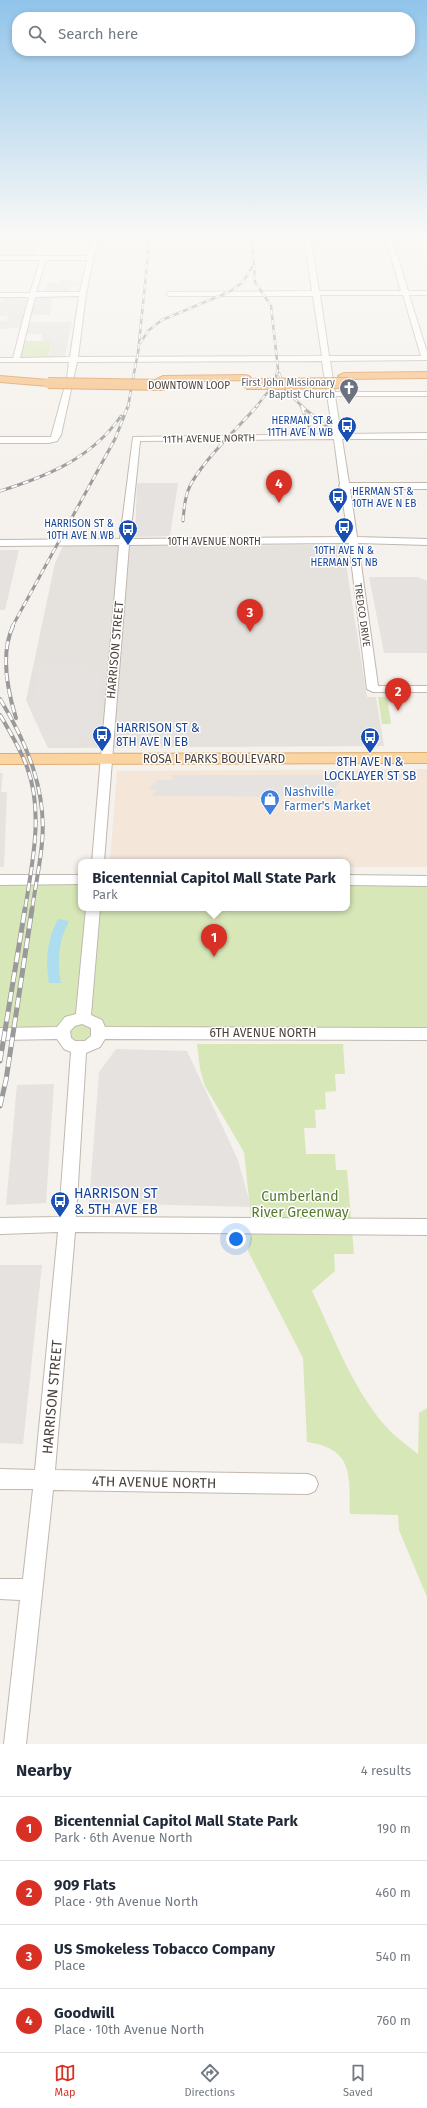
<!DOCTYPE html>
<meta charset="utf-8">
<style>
body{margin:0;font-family:"Fira Sans",sans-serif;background:#f2f2f3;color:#1f2937}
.you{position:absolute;left:236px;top:1239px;width:14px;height:14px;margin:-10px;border:3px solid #fff;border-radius:50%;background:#1a73e8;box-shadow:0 0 0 6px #1a73e833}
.badge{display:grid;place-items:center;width:26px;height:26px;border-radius:50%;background:#d93025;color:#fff;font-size:13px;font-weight:700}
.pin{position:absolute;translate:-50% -33px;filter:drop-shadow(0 1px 2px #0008)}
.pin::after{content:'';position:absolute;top:21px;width:14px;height:12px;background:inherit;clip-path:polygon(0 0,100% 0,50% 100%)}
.popup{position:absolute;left:78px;top:859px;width:272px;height:52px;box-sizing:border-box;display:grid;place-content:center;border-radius:8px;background:#fff;filter:drop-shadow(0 1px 3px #0005);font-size:13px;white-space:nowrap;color:#747a83}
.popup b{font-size:15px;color:#1f2937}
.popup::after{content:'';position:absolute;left:50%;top:100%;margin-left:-8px;border:8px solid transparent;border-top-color:#fff}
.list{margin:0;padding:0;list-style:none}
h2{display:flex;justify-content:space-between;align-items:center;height:52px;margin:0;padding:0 16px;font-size:17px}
h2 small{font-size:13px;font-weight:400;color:#747a83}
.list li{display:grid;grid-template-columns:26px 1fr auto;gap:12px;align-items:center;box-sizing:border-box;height:64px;padding:0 16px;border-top:1px solid #e0e1e3}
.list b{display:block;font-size:15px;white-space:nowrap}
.list p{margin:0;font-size:13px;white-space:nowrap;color:#747a83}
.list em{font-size:13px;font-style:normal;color:#747a83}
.icon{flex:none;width:22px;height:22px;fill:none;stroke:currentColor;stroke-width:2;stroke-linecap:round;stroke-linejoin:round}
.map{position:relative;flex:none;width:427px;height:1744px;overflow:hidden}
.search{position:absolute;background:#fff;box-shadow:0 2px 6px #0003;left:12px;right:12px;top:12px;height:44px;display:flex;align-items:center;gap:10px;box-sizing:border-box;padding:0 14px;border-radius:16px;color:#747a83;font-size:15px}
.sheet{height:308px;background:#fff}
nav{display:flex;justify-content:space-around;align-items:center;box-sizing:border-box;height:56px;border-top:1px solid #e0e1e3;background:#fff;font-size:11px;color:#747a83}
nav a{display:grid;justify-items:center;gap:2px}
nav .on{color:#d93025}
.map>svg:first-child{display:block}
.commercial{fill:#f5e6da}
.industrial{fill:#e5e1dd}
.green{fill:#d8e7b8}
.parking{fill:#e5e2e0}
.water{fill:#adddee}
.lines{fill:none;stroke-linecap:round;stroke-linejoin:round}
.minor-casing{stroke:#c1b8af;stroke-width:2}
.major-casing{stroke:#dfae71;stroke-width:2}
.highway-casing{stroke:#d78d45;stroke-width:2}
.minor{fill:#fff;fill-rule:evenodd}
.major{fill:#fad4a1;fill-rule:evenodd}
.highway{fill:#f7ba76;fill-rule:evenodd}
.rail-far3-casing{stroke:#9a9a9a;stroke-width:2.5}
.rail-far2-casing{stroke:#9a9a9a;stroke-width:3}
.rail-far1-casing{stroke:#9a9a9a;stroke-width:4}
.rail-casing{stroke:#9a9a9a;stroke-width:5}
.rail-far3{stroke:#fff;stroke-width:1.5;stroke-dasharray:5;stroke-linecap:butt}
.rail-far2{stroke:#fff;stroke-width:2;stroke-dasharray:6;stroke-linecap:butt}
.rail-far1{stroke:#fff;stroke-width:2.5;stroke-dasharray:8;stroke-linecap:butt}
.rail{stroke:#fff;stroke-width:3.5;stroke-dasharray:10;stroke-linecap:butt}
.highway-bridge-casing{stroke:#d78d45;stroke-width:12;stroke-linecap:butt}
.highway-bridge{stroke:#f7ba76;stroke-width:10}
.labels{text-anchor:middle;stroke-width:3;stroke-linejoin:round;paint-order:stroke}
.far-worship-label{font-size:10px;fill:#5b616d;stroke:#fff;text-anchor:end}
.far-street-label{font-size:10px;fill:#4a413a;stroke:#fff}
.far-transit-label{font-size:10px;fill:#164399;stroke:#fff;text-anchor:end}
.street-label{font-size:12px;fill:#4a413a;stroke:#fff}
.transit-label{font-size:12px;fill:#164399;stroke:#fff;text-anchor:start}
.shop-label{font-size:12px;fill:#366cbe;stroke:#fff;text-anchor:start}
.near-transit-label{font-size:14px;fill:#164399;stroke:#fff;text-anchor:start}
.near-park-label{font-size:14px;fill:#567a2f;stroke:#fff}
.near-street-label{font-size:14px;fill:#4a413a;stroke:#fff}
</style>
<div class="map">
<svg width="427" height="1744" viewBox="0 0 427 1744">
<rect width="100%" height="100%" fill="#f5f1ec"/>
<path class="commercial" d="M427 769V867H347V862H110L117 771Z"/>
<path class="industrial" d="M343 545 367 697H376L384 746 48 748 26 700 55 563 63 546Z"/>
<path class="green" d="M7 235H143V238H6Z
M23 341H52L48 357H18Z
M378 697H387L391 724H382Z
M81 874V908H347V880L427 881V1034L100 1033 86 1048 62 1036 0 1034V880L79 877Z
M197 1044H343L345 1074H335L336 1091 325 1092 326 1109 315 1110 316 1128H304L306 1154H335L336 1170H347L354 1254H334L335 1271 312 1291C335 1339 354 1394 392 1433 400 1440 409 1447 418 1454L419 1413 427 1408V1597L399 1530 398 1515 350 1514C349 1477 355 1449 307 1442L303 1358 248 1251 252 1227 244 1152 205 1086 200 1069Z"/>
<path class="parking" d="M5 243H38L34 257H0Z
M60 280 80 281 79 286H71L69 292H44L47 283H59Z
M4 297 27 299 20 328 0 329V321H6L8 316H0V302H3Z
M36 297H53L50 315H29L33 299Z
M28 322H72L65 356 49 357 52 341H42V334H25Z
M137 483H178L170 536 135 537Z
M0 550H19L5 610H0Z
M369 577H418L427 581V653H384Z
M41 662 89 665 87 672 102 673 96 728 89 729 85 741 78 744 46 743 30 709Z
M0 773H3L1 792H7L4 867H0Z
M170 775H329L334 781H341L334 790H342L337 797 151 796 157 790H149L157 780H174Z
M116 1049 187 1051 238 1160 251 1207 89 1203 99 1072Z
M54 1084 46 1203 6 1205 17 1085Z
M0 1265H42L23 1444 0 1443Z"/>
<path class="water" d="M58 919 69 921C58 942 57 961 61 983H49C45 959 47 940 58 919Z"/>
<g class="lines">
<defs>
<path id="minor" d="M304 235H310L311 237H427V241H393L408 291H427V295H409L427 352V360L330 361 335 392H427V396H335L341 434 427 433V439H342L349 483H427V489H350L357 537 427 539V545L358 543 378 686H427V692H373L367 689 349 543 129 545 104 862H92L119 545 0 546V540L120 539 133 437 333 434 322 361 77 362 61 435 57 441 49 443H0V437H51L67 378 69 362H0V358H13L29 297H0V293H30L40 260H0V256H87L90 242H0V238L304 237ZM305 241 312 291 169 292 166 294 169 296H313L322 356 78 357 86 294 97 242ZM311 241H386L401 291H319ZM46 260H87L80 292H36ZM320 295H403L421 356H329ZM79 296 70 357 20 358 35 297ZM334 439 340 484 339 486 341 488 348 537 130 539 140 441Z
M0 875H78L81 876V884L0 885Z
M347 875 427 876V886L347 885Z
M86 908H100L91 1015 102 1020 105 1027 427 1028V1040L105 1039 100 1047 86 1053 76 1217 427 1219V1235L75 1232 55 1470 308 1474 315 1477 318 1484 315 1491 308 1494 53 1490 26 1744H4L20 1600 0 1599V1579H23L33 1489H0V1469L35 1470 58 1232 0 1234V1218L59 1217 71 1052 64 1049 57 1039 0 1040V1028L57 1027 65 1017 76 1014ZM82 1024 91 1028V1036L85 1041H75L71 1038 70 1031 75 1026Z"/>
<path id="major" d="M427 753V763L0 764V754Z"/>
<path id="highway" d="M427 372V378L344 379 338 376 344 373Z
M245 375 249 376 251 378 249 380 163 382 157 379 163 376Z
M0 376 48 380 54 383 48 386 0 382Z"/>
</defs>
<use href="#minor" class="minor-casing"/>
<use href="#major" class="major-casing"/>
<use href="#highway" class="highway-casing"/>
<use href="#minor" class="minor"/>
<use href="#major" class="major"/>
<use href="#highway" class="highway"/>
<defs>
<path id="rail-far3" d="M252 235 255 282 271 306 278 369 274 384 256 407
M140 343 149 330 162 320 229 292 243 282 252 267
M279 373 286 391 303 407
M131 388 138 353 150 235
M128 407 132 384"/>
<path id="rail-far2" d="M301 406 330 429
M302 408 312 434
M0 491C48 476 92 458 121 416
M183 521C184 508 185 494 192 482 209 454 236 430 257 406
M12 627 115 439 128 406"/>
<path id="rail-far1" d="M13 626C0 654 7 689 16 718
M0 699C27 743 47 791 42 843 40 865 35 888 32 910
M0 715C10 732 20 748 27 767 44 813 32 863 25 910"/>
<path id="rail" d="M0 1061 25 909
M0 1106 6 1080 32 909"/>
</defs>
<use href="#rail-far3" class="rail-far3-casing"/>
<use href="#rail-far2" class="rail-far2-casing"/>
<use href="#rail-far1" class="rail-far1-casing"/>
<use href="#rail" class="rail-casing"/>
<use href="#rail-far3" class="rail-far3"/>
<use href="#rail-far2" class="rail-far2"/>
<use href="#rail-far1" class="rail-far1"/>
<use href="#rail" class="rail"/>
<defs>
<path id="highway-bridge" d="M48 383 165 385
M246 384 348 383"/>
</defs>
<use href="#highway-bridge" class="highway-bridge-casing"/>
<use href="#highway-bridge" class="highway-bridge"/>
</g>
<linearGradient id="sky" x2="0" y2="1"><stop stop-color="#90c4ea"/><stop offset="0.49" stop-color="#faf9f6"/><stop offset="1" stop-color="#faf9f6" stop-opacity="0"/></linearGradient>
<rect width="427" height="480" fill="url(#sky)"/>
<defs>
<symbol id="church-pin" viewBox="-11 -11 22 30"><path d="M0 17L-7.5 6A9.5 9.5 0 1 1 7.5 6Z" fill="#6b7280" stroke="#fff"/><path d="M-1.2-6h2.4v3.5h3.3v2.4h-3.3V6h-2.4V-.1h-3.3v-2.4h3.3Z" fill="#fff"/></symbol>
<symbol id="bus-pin" viewBox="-11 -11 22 30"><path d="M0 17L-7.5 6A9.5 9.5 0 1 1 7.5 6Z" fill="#1a4fb4" stroke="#fff"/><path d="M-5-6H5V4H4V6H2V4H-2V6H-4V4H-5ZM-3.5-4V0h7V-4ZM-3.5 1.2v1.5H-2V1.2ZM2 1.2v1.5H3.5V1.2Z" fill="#fff"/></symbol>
<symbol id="shop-pin" viewBox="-11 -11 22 30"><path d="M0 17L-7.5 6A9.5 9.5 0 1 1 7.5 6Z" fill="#3f7fe0" stroke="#fff"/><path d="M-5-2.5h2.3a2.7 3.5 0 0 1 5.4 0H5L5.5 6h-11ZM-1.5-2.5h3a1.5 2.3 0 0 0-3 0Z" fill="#fff"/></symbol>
</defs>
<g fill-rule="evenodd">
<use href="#church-pin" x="338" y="377" width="22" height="30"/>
<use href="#bus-pin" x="336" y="415" width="22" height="30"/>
<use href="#bus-pin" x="327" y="486" width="22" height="30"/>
<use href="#bus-pin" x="333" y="516" width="22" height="30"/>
<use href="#bus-pin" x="117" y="518" width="22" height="30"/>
<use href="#bus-pin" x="91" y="724" width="22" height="30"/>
<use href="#bus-pin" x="359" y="726" width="22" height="30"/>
<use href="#shop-pin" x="259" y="788" width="22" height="30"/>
<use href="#bus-pin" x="49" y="1190" width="22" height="30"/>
</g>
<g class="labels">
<g class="far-worship-label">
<text x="335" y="386">First John Missionary<tspan x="335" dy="12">Baptist Church</tspan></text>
</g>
<g class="far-street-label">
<text x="189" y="389">DOWNTOWN LOOP</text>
<text transform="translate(209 438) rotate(-1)" y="4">11TH AVENUE NORTH</text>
<text x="214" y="545">10TH AVENUE NORTH</text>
<text transform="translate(363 615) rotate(82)" y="4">TREDCO DRIVE</text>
</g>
<g class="far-transit-label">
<text x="333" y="424">HERMAN ST &amp;<tspan x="333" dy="12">11TH AVE N WB</tspan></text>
<text x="352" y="495" text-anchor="start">HERMAN ST &amp;<tspan x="352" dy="12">10TH AVE N EB</tspan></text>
<text x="114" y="527">HARRISON ST &amp;<tspan x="114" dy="12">10TH AVE N WB</tspan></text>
<text x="344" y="554" text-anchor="middle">10TH AVE N &amp;<tspan x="344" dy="12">HERMAN ST NB</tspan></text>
</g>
<g class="street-label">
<text transform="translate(115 650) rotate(-85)" y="4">HARRISON STREET</text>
<text x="214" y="763">ROSA L PARKS BOULEVARD</text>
<text x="263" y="1037">6TH AVENUE NORTH</text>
</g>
<g class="transit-label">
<text x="116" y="732">HARRISON ST &amp;<tspan x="116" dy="14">8TH AVE N EB</tspan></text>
<text x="370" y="766" text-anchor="middle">8TH AVE N &amp;<tspan x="370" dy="14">LOCKLAYER ST SB</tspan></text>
</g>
<g class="shop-label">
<text x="284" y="796">Nashville<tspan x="284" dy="14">Farmer's Market</tspan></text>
</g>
<g class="near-transit-label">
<text x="74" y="1198">HARRISON ST<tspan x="74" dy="16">&amp; 5TH AVE EB</tspan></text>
</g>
<g class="near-park-label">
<text x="300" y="1201">Cumberland<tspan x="300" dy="16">River Greenway</tspan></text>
</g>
<g class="near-street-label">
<text transform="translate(52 1397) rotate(-85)" y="5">HARRISON STREET</text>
<text transform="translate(154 1482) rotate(1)" y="5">4TH AVENUE NORTH</text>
</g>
</g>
</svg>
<div class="you"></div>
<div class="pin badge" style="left:214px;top:957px">1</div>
<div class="popup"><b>Bicentennial Capitol Mall State Park</b>Park</div>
<div class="pin badge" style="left:398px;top:711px">2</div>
<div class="pin badge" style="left:250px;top:632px">3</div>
<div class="pin badge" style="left:279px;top:503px">4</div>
<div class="search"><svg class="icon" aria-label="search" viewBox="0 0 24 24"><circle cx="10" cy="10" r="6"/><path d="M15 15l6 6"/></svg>Search here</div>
</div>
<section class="sheet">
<h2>Nearby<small>4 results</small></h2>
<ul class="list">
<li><span class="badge">1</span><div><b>Bicentennial Capitol Mall State Park</b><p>Park · 6th Avenue North</p></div><em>190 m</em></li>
<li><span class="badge">2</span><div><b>909 Flats</b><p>Place · 9th Avenue North</p></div><em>460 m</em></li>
<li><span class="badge">3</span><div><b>US Smokeless Tobacco Company</b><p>Place</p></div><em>540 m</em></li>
<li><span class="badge">4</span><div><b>Goodwill</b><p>Place · 10th Avenue North</p></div><em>760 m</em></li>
</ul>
</section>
<nav>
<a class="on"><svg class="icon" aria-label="map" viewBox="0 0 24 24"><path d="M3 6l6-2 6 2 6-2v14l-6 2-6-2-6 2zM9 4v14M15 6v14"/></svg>Map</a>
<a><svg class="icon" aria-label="directions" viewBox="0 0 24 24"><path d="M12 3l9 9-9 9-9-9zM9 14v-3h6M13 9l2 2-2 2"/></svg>Directions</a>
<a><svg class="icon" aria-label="saved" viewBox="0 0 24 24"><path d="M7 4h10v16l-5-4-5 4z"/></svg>Saved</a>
</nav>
